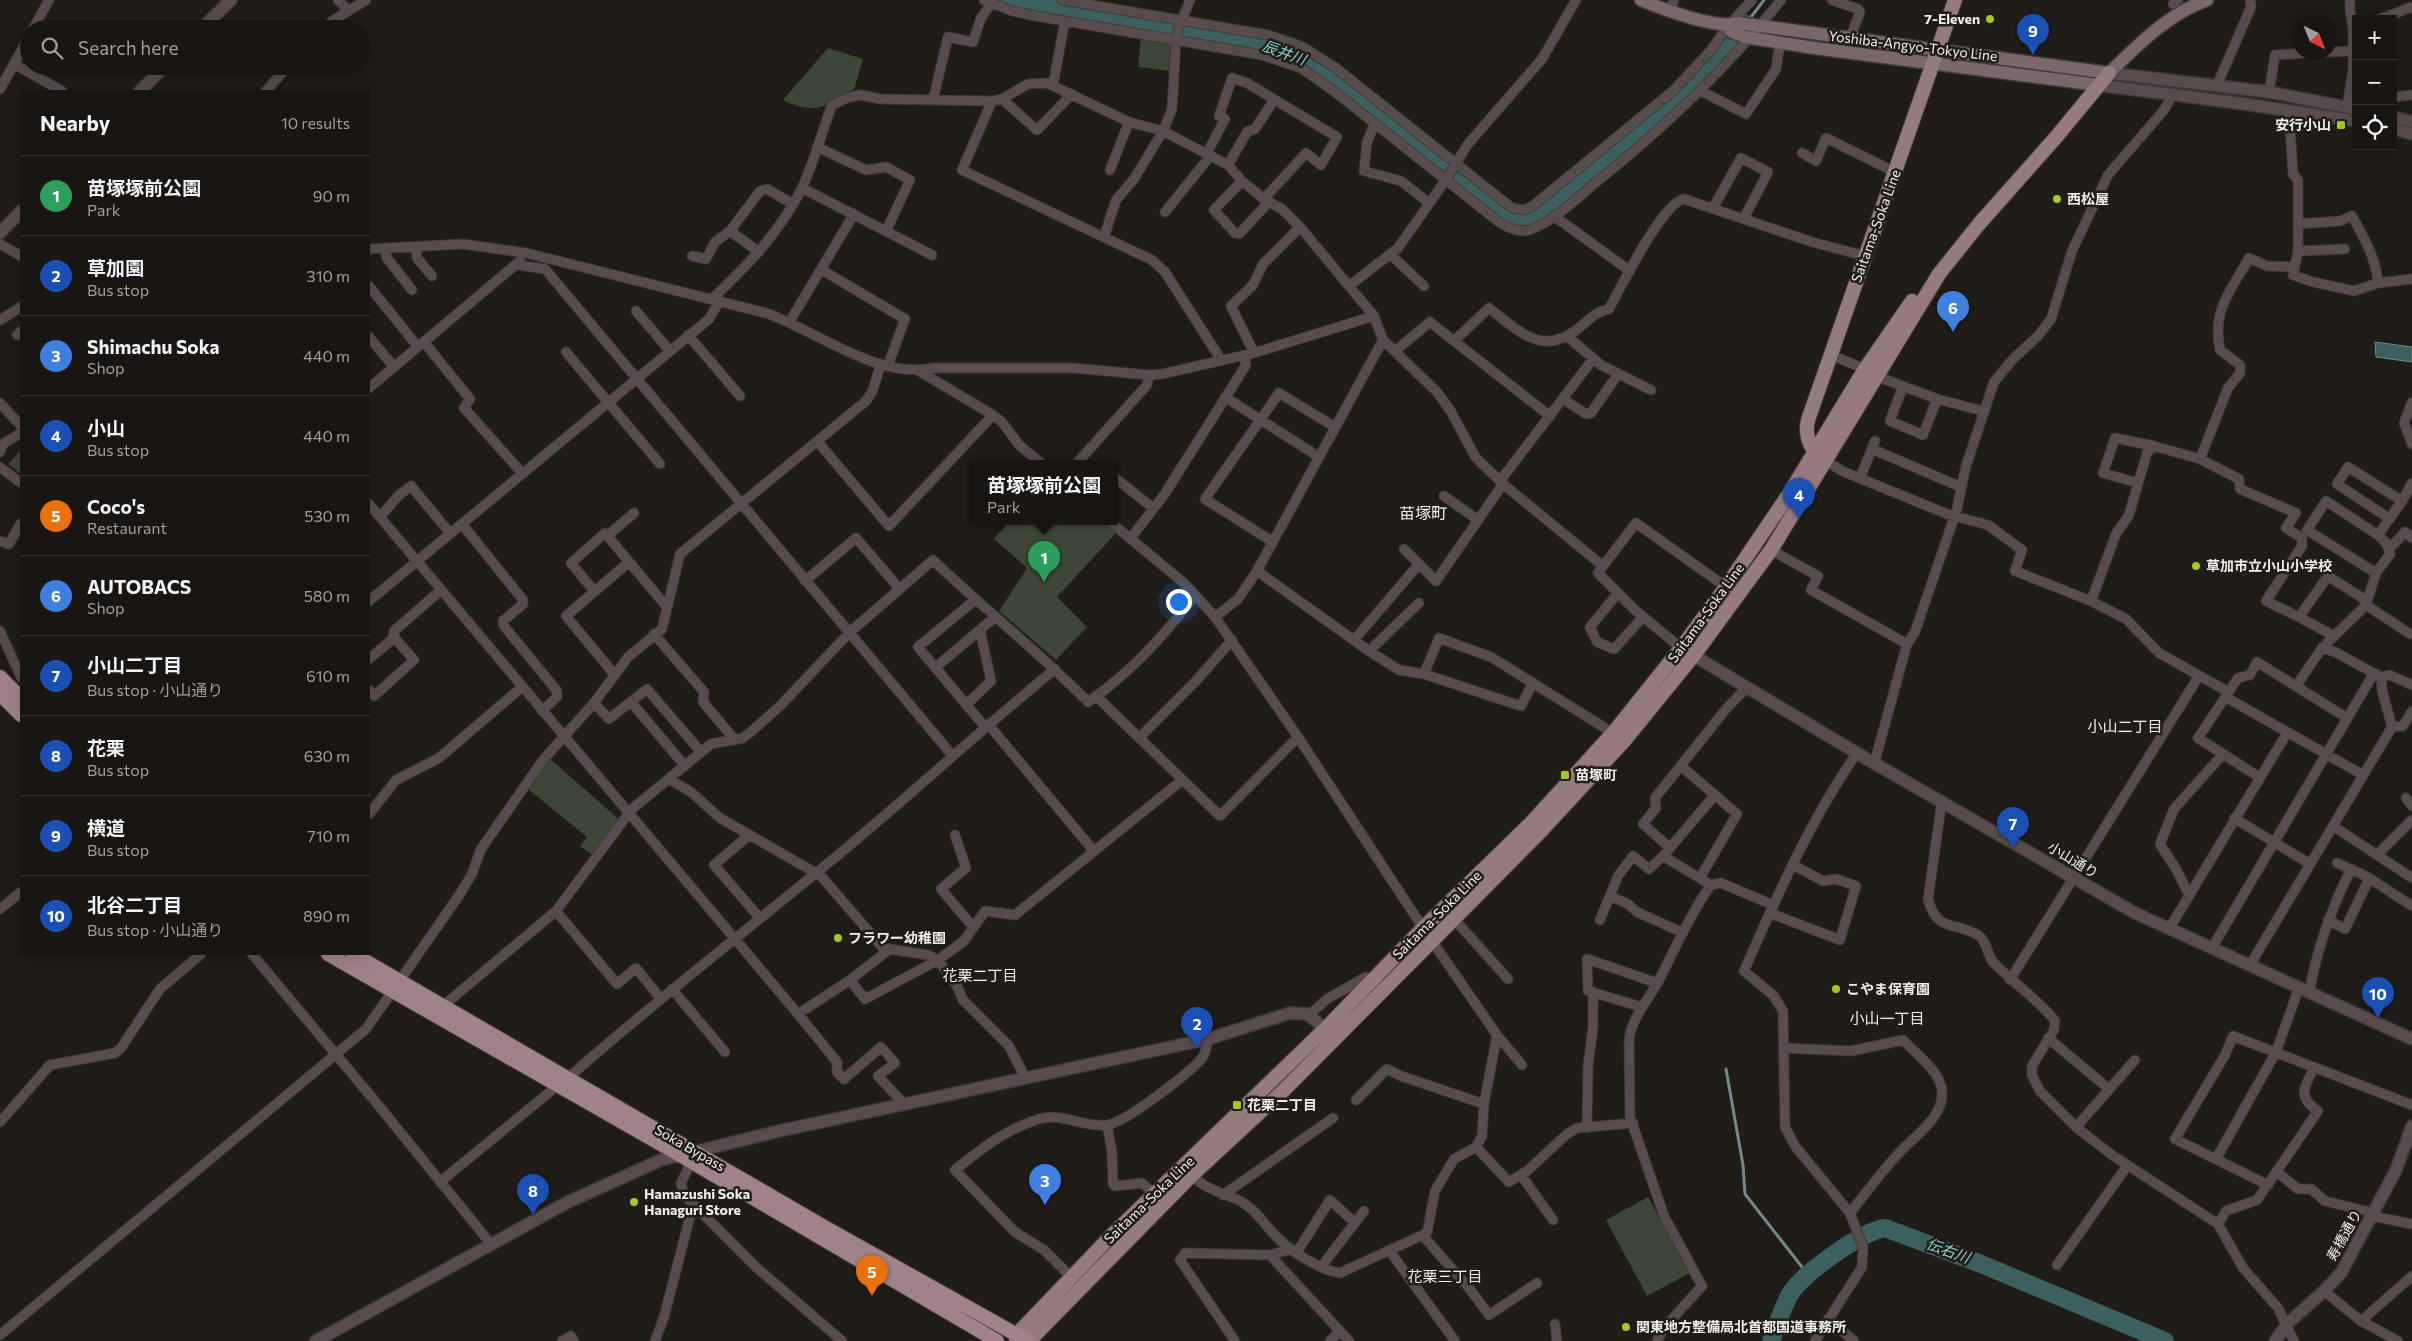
<!DOCTYPE html>
<meta charset="utf-8">
<style>
body{margin:0;font-family:Commissioner,"Noto Sans JP",sans-serif;background:#211e1b;color:#f1f3f6}
.controls{position:absolute;right:15px;top:15px;display:grid;overflow:hidden;border-radius:0px;box-shadow:0 5px 20px #0002}
.controls button{width:45px;height:45px;display:grid;place-items:center;padding:0;border:0;border-bottom:1px solid #363432;background:#181512;color:#f1f3f6;font:25px sans-serif}
.compass{position:absolute;left:2292px;top:15px;width:45px;height:45px;border-radius:50%;background:#181512;box-shadow:0 5px 20px #0002;rotate:137deg}
.you{position:absolute;left:1178px;top:601px;width:18px;height:18px;margin:-12px;border:4px solid #fff;border-radius:50%;background:#1a73e8;box-shadow:0 0 0 8px #1a73e833}
.badge{display:grid;place-items:center;width:32px;height:32px;border-radius:50%;background:#1a73e8;color:#fff;font-size:16px;font-weight:700}
.pin{position:absolute;translate:-50% -41px;filter:drop-shadow(0 1px 2px #0008)}
.pin::after{content:'';position:absolute;top:26px;width:18px;height:15px;background:inherit;clip-path:polygon(0 0,100% 0,50% 100%)}
.popup{position:absolute;left:970px;top:460px;width:148px;height:65px;box-sizing:border-box;display:grid;place-content:center;border-radius:0px;background:#181512;filter:drop-shadow(0 1px 4px #0005);font-size:16px;white-space:nowrap;color:#9f9f9f}
.popup b{font-size:19px;color:#f1f3f6}
.popup::after{content:'';position:absolute;left:50%;top:100%;margin-left:-10px;border:10px solid transparent;border-top-color:#181512}
.list{margin:0;padding:0;list-style:none}
h2{display:flex;justify-content:space-between;align-items:center;height:65px;margin:0;padding:0 20px;font-size:21px}
h2 small{font-size:16px;font-weight:400;color:#9f9f9f}
.list li{display:grid;grid-template-columns:32px 1fr auto;gap:15px;align-items:center;box-sizing:border-box;height:80px;padding:0 20px;border-top:1px solid #363432}
.list b{display:block;font-size:19px;white-space:nowrap}
.list p{margin:0;font-size:16px;white-space:nowrap;color:#9f9f9f}
.list em{font-size:16px;font-style:normal;color:#9f9f9f}
.icon{flex:none;width:28px;height:28px;fill:none;stroke:currentColor;stroke-width:2;stroke-linecap:round;stroke-linejoin:round}
.map{position:relative;flex:none;width:2412px;height:1341px;overflow:hidden}
.search{position:absolute;background:#181512;box-shadow:0 5px 20px #0002;left:20px;top:20px;width:350px;height:55px;display:flex;align-items:center;gap:12px;box-sizing:border-box;padding:0 18px;border-radius:28px;color:#9f9f9f;font-size:19px}
.panel{position:absolute;background:#181512;box-shadow:0 5px 20px #0002;left:20px;top:90px;width:350px;height:865px;border-radius:0px}
.map>svg:first-child{display:block}
.green{fill:#3d4637}
.water{fill:#3c5f5f;stroke:#738a89}
.lines{fill:none;stroke-linecap:round;stroke-linejoin:round}
.stream{stroke:#738a89;stroke-width:3}
.river{stroke:#3c5f5f;stroke-width:18}
.minor-casing{stroke:#3d3a36;stroke-width:11}
.tertiary-casing{stroke:#3d3a36;stroke-width:14}
.secondary-casing{stroke:#3d3a36;stroke-width:15}
.primary-casing{stroke:#3d3a36;stroke-width:16}
.trunk-casing{stroke:#3d3a36;stroke-width:16}
.minor{stroke:#594c4f;stroke-width:9}
.tertiary{stroke:#594c4f;stroke-width:11}
.secondary{stroke:#7b666b;stroke-width:12}
.primary{stroke:#957a80;stroke-width:14}
.trunk{stroke:#a0838a;stroke-width:14}
.poi-dot{fill:#a6c820;stroke:#201c18;stroke-width:2}
.labels{text-anchor:middle;stroke-width:5;stroke-linejoin:round;paint-order:stroke}
.poi-label{font-size:14px;font-weight:bold;fill:#f2efec;stroke:#201c18;text-anchor:start}
.street-label{font-size:14px;fill:#f2efec;stroke:#201c18}
.water-label{font-size:15px;font-style:italic;fill:#8bd1d2;stroke:#201c18}
.neighbourhood-label{font-size:15px;fill:#f2efec;stroke:#201c18}
.quarter-label{font-size:16px;fill:#f2efec;stroke:#201c18}
</style>
<div class="map">
<svg width="2412" height="1341" viewBox="0 0 2412 1341">
<rect width="100%" height="100%" fill="#201c18"/>
<path class="green" d="M1141 37 1169 43 1172 46 1170 71 1138 67Z
M828 48 863 59 854 89C826 106 816 116 783 100Z
M21 450V474L8 464Z
M1010 521H1101L1116 533 1057 597 1087 627 1056 660 999 611 1027 568 994 539Z
M549 758 621 821 594 856 580 846 587 837 528 789Z
M1648 1197 1690 1273 1647 1296 1606 1220Z"/>
<path class="water" d="M2375 342 2412 347V362L2376 357Z"/>
<g class="lines">
<path class="stream" d="M1748 21 1764 0
M1726 1069 1743 1165 1745 1194 1809 1276"/>
<path class="river" d="M1009 0 1257 43 1294 54 1317 66 1516 221 1525 222 1537 216 1660 116 1701 75 1746 24
M1771 1341C1777 1326 1782 1308 1790 1294 1801 1275 1863 1230 1885 1228L1981 1264 2165 1341"/>
<defs>
<path id="minor" d="M338 0 348 10
M984 0 1012 11 1036 16 1262 55 1301 68 1335 92 1500 223C1509 228 1521 234 1532 229 1555 220 1575 200 1594 184 1663 129 1726 70 1781 0
M1062 0 1268 35 1301 46 1336 68 1512 208 1524 210 1534 205 1674 90 1711 50 1728 26 1752 0
M1832 0 1858 9 1860 12 1850 38
M2350 0V10L2353 29
M2173 4 2178 0
M1670 11 1674 0
M2380 19 2412 7
M1182 20 1190 0
M33 29 49 0
M324 29 332 21 366 0
M2330 52 2353 51
M14 64 62 91
M1053 85 1065 21
M2217 85 2251 7 2250 0
M0 89 29 37
M266 91 288 66
M1701 91 1746 114 1776 69 1780 43
M2269 92 2275 55 2326 52
M2393 97 2412 95
M1002 99 1037 130 1072 94
M933 100 948 37 973 42 981 18 991 4
M992 101 962 170 1152 260 1165 272 1218 355 1220 361
M2347 107 2353 70V29L2356 28
M2289 110 2293 174 2298 180V251L2293 275 2313 282 2354 291 2378 283 2412 279
M1375 123 1367 142 1364 171 1401 181 1429 203
M817 147 866 170 886 167 910 180 886 231
M1207 153 1225 119 1219 116 1232 78 1247 83 1337 137 1321 165 1306 153 1264 199
M1802 153 1816 161 1826 138 1895 172
M1228 165 1247 132 1255 129 1274 100
M1110 170 1129 122
M1242 181 1214 210 1235 233 1239 234 1269 202
M802 188 932 255
M1713 208 1741 158 1768 172 1744 218
M1165 212 1211 155
M1554 216 1630 271
M2298 224 2340 221 2352 216C2364 238 2376 258 2378 283
M730 231 760 191 767 189 793 204
M1104 237 1116 200 1134 179 1163 131 1172 109 1176 41 1180 20
M0 244 21 256
M416 247 417 258 432 276
M369 249 463 244 526 253 766 313C817 331 878 380 933 368H1073L1149 375 1162 374 1254 353 1374 316
M385 249 387 258 412 290
M2298 251 2345 249
M1391 255 1424 286
M692 256 706 259 715 242 730 231 759 252
M518 265 545 269 952 755
M822 270 905 319 888 365
M369 286 418 347
M1349 286 1398 248 1445 181 1468 144 1542 59 1576 0
M712 299C747 266 780 232 802 188 814 162 822 132 832 105L849 97 861 95 880 99 992 101 1002 99 1028 84 1047 83 1129 122 1163 131 1228 165 1242 181 1264 199 1282 209 1300 227 1374 316 1383 340 1257 571 1238 599 1215 617
M636 311 670 351
M0 320 21 307
M790 321 854 214
M17 335 21 331
M688 335 740 396
M369 337 394 367
M1568 337 1601 365 1651 390
M1383 340 1437 392 1450 410 1476 458 1503 484 1603 566 1598 573 1635 610 1681 648
M1454 341 1550 416
M424 342 470 399 464 408 523 474
M1395 351 1430 322 1454 341 1489 308C1520 332 1543 358 1580 327 1590 319 1597 311 1609 309 1621 287 1662 203 1684 199L1812 242 1865 256
M566 352 660 464
M1254 353 1231 306 1253 285 1263 264 1300 227
M1831 355 1865 369
M919 371 993 415 1002 422 1020 446 1041 463
M1876 376 1937 399 1983 411
M1903 386 1890 421 1923 435 1937 399
M369 388 520 261
M1225 397 1319 457
M1563 399 1586 414 1591 413 1618 374
M2412 402 2404 423 2412 444
M0 403 21 426
M817 441 889 526 993 415
M1872 449 1961 487
M0 452 3 444 21 433
M2200 459 2228 388 2240 373V365L2220 350C2212 310 2230 292 2249 258L2267 266 2294 267
M1826 461 1842 471 1947 514 1988 525 2022 550 2015 571 2091 601 2126 619 2159 653 2225 690 2229 699 2363 775
M1077 463 1147 385 1149 375
M0 467 21 483
M1114 477 1153 508
M1860 478 1875 441
M1500 481 1593 359
M2138 483 2103 473 2115 438 2154 446
M1444 496 1478 520
M369 504 798 1014 837 1062V1072L844 1079 881 1047 895 1063 878 1076 904 1104
M380 517 399 495 411 486 450 533
M2390 519 2337 484 2348 467 2402 501
M1109 521 1184 583 1215 617 1298 737 1423 928 1497 1035 1522 1065
M462 524 523 600V604L503 621 504 626 557 691V697L542 711
M607 536 634 513
M1130 539 1164 495 1246 365 1244 356
M0 541 9 544 21 523
M1273 542 1205 499 1279 393 1335 427
M1404 549 1436 581 1503 484
M2389 549 2405 532 2412 538
M1771 550 1818 576 1811 590 1907 644
M1603 566 1636 523 1726 587
M1257 571 1369 651 1399 670 1424 674 1521 706 1533 683
M2376 573 2307 530 2326 501 2378 535
M805 581 856 538 899 588
M594 591 571 563 605 533 667 607
M1618 593 1590 627 1597 642 1614 649 1643 617
M975 600 918 647 985 727
M369 601 709 319 719 302
M2091 601 2116 534 2129 515 2147 453 2154 446 2200 459 2239 479 2240 489 2296 513 2286 528 2302 538V546L2266 601 2299 617
M2366 605 2410 634
M0 631 21 677
M654 634 704 692 703 702 735 740
M2334 636 2299 617 2328 576 2367 601
M1354 640 1419 564
M2322 648 2335 652 2381 677 2390 675 2412 685
M1369 651 1419 603
M369 659 395 637
M935 668 995 617
M1424 674 1439 638 1491 657 1613 733
M615 675 566 616 629 562
M2381 677 2382 690 2392 727
M2296 686 2322 648 2366 605 2376 573 2390 554 2387 544 2378 535 2402 501 2412 483
M369 690 374 696 414 660 393 636 394 631 441 590
M1096 696 1220 816 1298 737
M631 702 685 766
M594 703 609 719 647 689 701 752
M966 705 991 681 980 630
M988 724 1093 850
M1139 738 1195 682 1232 640
M1872 762 1876 757 1907 644 1915 632 1957 509 1966 466 1994 382 2013 359 2038 336 2051 319 2072 251 2108 175 2164 110 2173 95
M1681 766 1737 814 1700 878
M2259 777 2198 738 2238 678 2250 675 2257 662 2347 718
M669 779 691 792 720 818 821 876 883 948 928 955 938 960 957 986 963 1000 1009 1046 1025 1077
M2406 798 2412 806
M1942 800 1928 899C1937 933 1954 921 1978 935 1987 941 1987 954 1993 962 2012 982 2040 1001 2055 1021L2054 1030 2032 1066V1075L2040 1091 2076 1127 2112 1155 2218 1224 2243 1268 2278 1308 2294 1341
M369 814 396 780 439 758 522 687
M2234 818 2310 864
M2333 826 2412 878
M955 835 966 868 941 889 973 927
M748 836 714 865 759 917
M1670 848 1643 824 1656 808 1655 798 1726 709 1747 687
M2377 855 2412 820
M1663 856 1711 885 1721 883 1773 905
M2337 863 2366 876 2412 906
M2189 895 2176 869 2160 844 2174 809 2223 754
M1610 896 1628 904 1637 912 1681 932
M0 909 21 892
M556 911 617 984 636 968 661 999
M1770 913 1840 940 1856 886 1836 879 1823 881 1793 865
M1454 919 1508 979
M1600 920 1618 876 1633 856 1649 869 1663 856 1715 795
M2328 920 2345 929 2369 879
M2169 929 2287 733
M2212 948 2374 673
M252 954 379 1106 491 1244
M2250 965 2392 727 2403 726 2412 711
M850 980 865 999 938 960 964 941 985 911 1015 915 1181 781
M2010 980 2199 676
M672 989 725 1052
M2309 993C2317 949 2331 909 2351 869
M443 1006 556 911 632 809 711 744 743 738 753 730 780 706 849 633 933 560C984 609 1039 652 1088 702 1129 674 1165 635 1195 595
M1642 1007 1588 991 1587 959 1657 983
M798 1014 850 980 890 949
M1309 1015 1327 999 1366 977 1372 982
M2048 1038 2109 1089
M1784 1048 1851 1051 1903 1040C1915 1053 1941 1072 1942 1091 1944 1118 1914 1136 1899 1153 1881 1172 1866 1193 1850 1213
M568 1078C648 1007 733 941 816 873 898 807 974 735 1055 669
M1356 1100 1387 1069 1401 1076 1484 1104
M0 1122 50 1065 115 1053 121 1048 160 989 201 954
M1107 1125 1112 1152 1113 1184 1115 1186 1142 1183 1154 1194
M2076 1127 2135 1060
M1587 1128 1588 1066 1593 1027V992
M1476 1147 1482 1136 1484 1104 1497 1035
M693 1158 681 1183 684 1195 756 1267 842 1341
M2216 1159 2276 1052 2299 988
M2277 1172 2298 1189H2311L2325 1201 2374 1213
M1192 1175C1205 1190 1225 1193 1242 1202 1259 1212 1266 1228 1280 1240 1293 1253 1323 1271 1340 1273L1427 1233 1435 1191 1454 1159 1476 1147 1509 1182 1527 1171 1567 1134 1577 1128 1633 1123
M1521 1175 1553 1220
M440 1182 557 1086
M2268 1185 2175 1139 2225 1055 2233 1036 2412 1105
M1223 1195 1333 1118
M2372 1216 2412 1224
M2218 1224 2226 1211 2257 1200 2318 1111C2296 1096 2305 1088 2314 1067
M1423 1236 1469 1288 1489 1315 1537 1283
M1389 1250 1455 1341
M1297 1252 1330 1200 1355 1223
M1270 1255 1349 1341
M2057 1265 2127 1166
M1321 1267 1364 1211
M1071 1277 1044 1250 1015 1232 955 1170C981 1149 1006 1129 1039 1119 1061 1112 1085 1128 1107 1125 1125 1123 1191 1072 1203 1057 1206 1051 1207 1045 1208 1039
M2324 1291 2361 1321 2398 1341
M1828 1319 1854 1341
M2361 1321 2412 1276
M1555 1324 1557 1341
M0 1335 366 1029 460 894 472 874 481 849 543 760 594 703 628 657 662 629 680 554 866 401 872 392 881 364
M562 1341 571 1336 574 1341
M655 1341 664 1317 693 1205
M1235 1341 1180 1260 1185 1253 1270 1255 1292 1249
M1330 1341 1340 1331
M1657 1341 1663 1329 1702 1286 1664 1216 1630 1117 1629 1040C1632 1017 1647 1002 1658 982 1675 949 1689 916 1711 885
M1815 1341 1862 1267 1863 1247 1850 1213 1795 1146 1785 1127 1783 1011 1773 995 1744 971C1777 896 1810 820 1857 753"/>
<path id="tertiary" d="M201 29 231 0
M2109 73 2269 92 2356 109
M2098 85 2245 104 2356 121
M140 91 165 66
M2393 117 2412 122
M2393 129 2412 134
M0 233 21 211
M1681 648 1872 762 2135 913 2412 1039
M316 1341 568 1202 661 1160 779 1131 1208 1039 1290 1013 1307 1014 1332 1034
M2275 1341 2287 1324 2324 1291 2341 1273 2396 1170 2412 1126"/>
<path id="secondary" d="M1641 0C1662 9 1718 30 1738 23L2109 73C2139 44 2168 14 2207 0
M1728 26 1732 32 1745 37 1814 48 2098 85"/>
<path id="primary" d="M1819 455C1808 446 1805 433 1808 420L1955 0
M1016 1341 1017 1334 1113 1234 1326 1028 1423 928 1531 823 1613 733 1681 648 1726 587 1789 494 1865 369 1912 301
M1029 1341 1192 1175 1284 1090 1432 941 1541 831 1624 741 1694 655 1771 550 1939 274 1979 224 2057 136 2109 73"/>
<path id="trunk" d="M0 677 21 698
M0 694 21 715
M328 954 680 1155 997 1341
M353 954 826 1228 1028 1341"/>
</defs>
<use href="#minor" class="minor-casing"/>
<use href="#tertiary" class="tertiary-casing"/>
<use href="#secondary" class="secondary-casing"/>
<use href="#primary" class="primary-casing"/>
<use href="#trunk" class="trunk-casing"/>
<use href="#minor" class="minor"/>
<use href="#tertiary" class="tertiary"/>
<use href="#secondary" class="secondary"/>
<use href="#primary" class="primary"/>
<use href="#trunk" class="trunk"/>
</g>
<g class="poi-dot">
<circle cx="1990" cy="19" r="5"/>
<rect x="2336" y="120" width="10" height="10" rx="2.5"/>
<circle cx="2057" cy="199" r="5"/>
<circle cx="2196" cy="566" r="5"/>
<rect x="1560" y="770" width="10" height="10" rx="2.5"/>
<circle cx="838" cy="938" r="5"/>
<circle cx="1836" cy="989" r="5"/>
<rect x="1232" y="1100" width="10" height="10" rx="2.5"/>
<circle cx="634" cy="1202" r="5"/>
<circle cx="1626" cy="1327" r="5"/>
</g>
<g class="labels">
<g class="poi-label">
<text x="1980" y="24" text-anchor="end">7-Eleven</text>
<text x="2331" y="130" text-anchor="end">安行小山</text>
<text x="2067" y="204">西松屋</text>
<text x="2206" y="571">草加市立小山小学校</text>
<text x="1575" y="780">苗塚町</text>
<text x="848" y="943">フラワー幼稚園</text>
<text x="1846" y="994">こやま保育園</text>
<text x="1247" y="1110">花栗二丁目</text>
<text x="644" y="1199">Hamazushi Soka<tspan x="644" dy="16">Hanaguri Store</tspan></text>
<text x="1636" y="1332">関東地方整備局北首都国道事務所</text>
</g>
<g class="street-label">
<text transform="translate(1913 46) rotate(7)" y="5">Yoshiba-Angyo-Tokyo Line</text>
<text transform="translate(1876 226) rotate(-70)" y="5">Saitama-Soka Line</text>
<text transform="translate(1706 613) rotate(-54)" y="5">Saitama-Soka Line</text>
<text transform="translate(2073 860) rotate(31)" y="5">小山通り</text>
<text transform="translate(1437 915) rotate(-45)" y="5">Saitama-Soka Line</text>
<text transform="translate(690 1148) rotate(30)" y="5">Soka Bypass</text>
<text transform="translate(1149 1200) rotate(-44)" y="5">Saitama-Soka Line</text>
<text transform="translate(2344 1235) rotate(-61)" y="5">寿橋通り</text>
</g>
<g class="water-label">
<text transform="translate(1284 53) rotate(20)" y="5">辰井川</text>
<text transform="translate(1948 1251) rotate(20)" y="5">伝右川</text>
</g>
<g class="neighbourhood-label">
<text x="2125" y="732">小山二丁目</text>
<text x="980" y="981">花栗二丁目</text>
<text x="1887" y="1024">小山一丁目</text>
<text x="1445" y="1282">花栗三丁目</text>
</g>
<g class="quarter-label">
<text x="1423" y="519">苗塚町</text>
</g>
</g>
</svg>
<div class="controls">
<button>+</button>
<button>−</button>
<button><svg class="icon" aria-label="locate" viewBox="0 0 24 24"><circle cx="12" cy="12" r="6"/><path d="M12 2v4M12 18v4M2 12h4M18 12h4"/></svg></button>
</div>
<svg class="compass" viewBox="-18 -18 36 36"><path d="M0-13l5 13h-10z" fill="#e53935"/><path d="M0 13l5-13h-10z" fill="#9f9f9f"/></svg>
<div class="you"></div>
<div class="pin badge" style="left:1044px;top:582px;background:#2e9e5b">1</div>
<div class="popup"><b>苗塚塚前公園</b>Park</div>
<div class="pin badge" style="left:1197px;top:1048px;background:#1a4fb4">2</div>
<div class="pin badge" style="left:1045px;top:1205px;background:#3f7fe0">3</div>
<div class="pin badge" style="left:1799px;top:519px;background:#1a4fb4">4</div>
<div class="pin badge" style="left:872px;top:1296px;background:#e8710a">5</div>
<div class="pin badge" style="left:1953px;top:332px;background:#3f7fe0">6</div>
<div class="pin badge" style="left:2013px;top:848px;background:#1a4fb4">7</div>
<div class="pin badge" style="left:533px;top:1215px;background:#1a4fb4">8</div>
<div class="pin badge" style="left:2033px;top:55px;background:#1a4fb4">9</div>
<div class="pin badge" style="left:2378px;top:1018px;background:#1a4fb4">10</div>
<div class="search"><svg class="icon" aria-label="search" viewBox="0 0 24 24"><circle cx="10" cy="10" r="6"/><path d="M15 15l6 6"/></svg>Search here</div>
<section class="panel">
<h2>Nearby<small>10 results</small></h2>
<ul class="list">
<li><span class="badge" style="background:#2e9e5b">1</span><div><b>苗塚塚前公園</b><p>Park</p></div><em>90 m</em></li>
<li><span class="badge" style="background:#1a4fb4">2</span><div><b>草加園</b><p>Bus stop</p></div><em>310 m</em></li>
<li><span class="badge" style="background:#3f7fe0">3</span><div><b>Shimachu Soka</b><p>Shop</p></div><em>440 m</em></li>
<li><span class="badge" style="background:#1a4fb4">4</span><div><b>小山</b><p>Bus stop</p></div><em>440 m</em></li>
<li><span class="badge" style="background:#e8710a">5</span><div><b>Coco's</b><p>Restaurant</p></div><em>530 m</em></li>
<li><span class="badge" style="background:#3f7fe0">6</span><div><b>AUTOBACS</b><p>Shop</p></div><em>580 m</em></li>
<li><span class="badge" style="background:#1a4fb4">7</span><div><b>小山二丁目</b><p>Bus stop · 小山通り</p></div><em>610 m</em></li>
<li><span class="badge" style="background:#1a4fb4">8</span><div><b>花栗</b><p>Bus stop</p></div><em>630 m</em></li>
<li><span class="badge" style="background:#1a4fb4">9</span><div><b>横道</b><p>Bus stop</p></div><em>710 m</em></li>
<li><span class="badge" style="background:#1a4fb4">10</span><div><b>北谷二丁目</b><p>Bus stop · 小山通り</p></div><em>890 m</em></li>
</ul>
</section>
</div>
